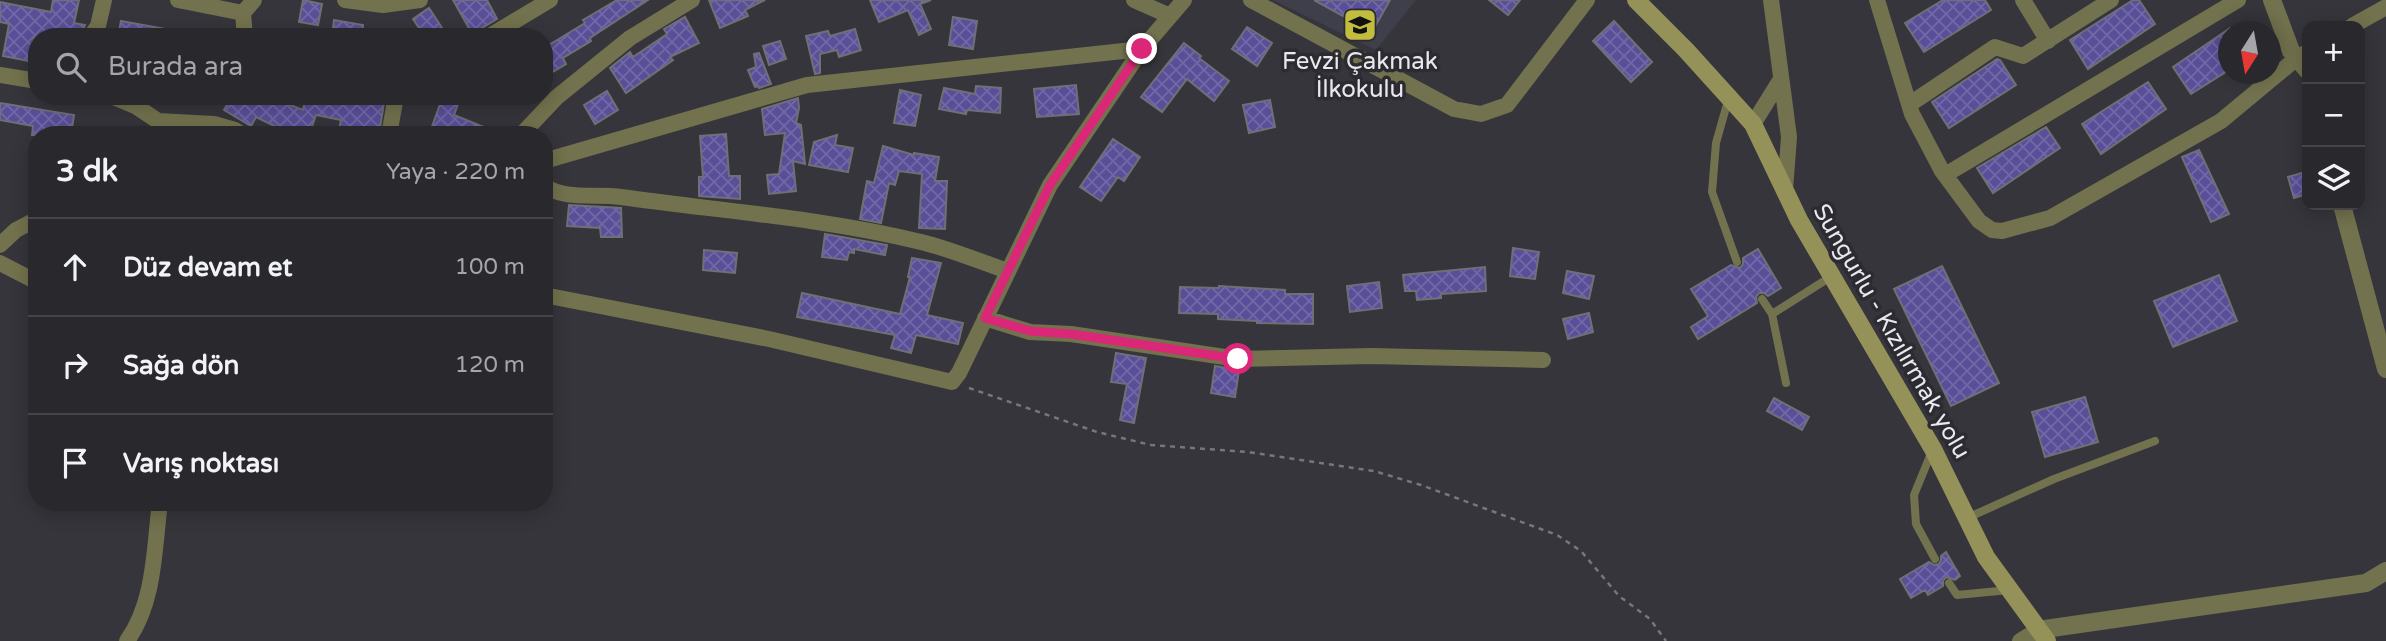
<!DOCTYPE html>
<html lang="tr">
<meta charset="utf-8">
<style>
body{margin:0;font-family:"Varela Round",sans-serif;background:#343439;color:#f1f3f6}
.controls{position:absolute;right:21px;top:21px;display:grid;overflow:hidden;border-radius:14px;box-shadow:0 4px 18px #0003}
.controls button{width:63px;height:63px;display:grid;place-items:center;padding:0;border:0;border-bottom:2px solid #444449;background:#28282d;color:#f1f3f6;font:35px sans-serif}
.compass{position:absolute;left:2218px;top:21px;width:63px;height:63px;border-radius:50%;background:#28282d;box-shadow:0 4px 18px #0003;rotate:191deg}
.stop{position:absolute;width:21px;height:21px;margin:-16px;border:5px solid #db2777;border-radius:50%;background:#fff}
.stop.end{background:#db2777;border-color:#fff;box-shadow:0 2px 7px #0008}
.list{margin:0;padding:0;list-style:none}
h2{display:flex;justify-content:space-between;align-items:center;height:91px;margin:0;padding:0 28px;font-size:30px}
h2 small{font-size:23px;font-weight:400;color:#a5a6aa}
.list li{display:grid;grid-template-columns:46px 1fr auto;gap:21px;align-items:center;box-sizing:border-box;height:98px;padding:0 28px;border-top:2px solid #444449}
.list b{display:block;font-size:26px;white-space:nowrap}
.list em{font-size:23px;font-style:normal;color:#a5a6aa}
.icon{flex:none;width:38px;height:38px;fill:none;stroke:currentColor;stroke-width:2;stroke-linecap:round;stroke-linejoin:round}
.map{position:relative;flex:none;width:2386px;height:641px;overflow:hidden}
.search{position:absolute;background:#28282d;box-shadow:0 4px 18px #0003;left:28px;top:28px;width:525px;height:77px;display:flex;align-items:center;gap:18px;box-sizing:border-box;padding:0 24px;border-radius:28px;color:#a5a6aa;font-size:26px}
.panel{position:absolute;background:#28282d;box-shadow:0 4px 18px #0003;left:28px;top:126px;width:525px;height:385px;border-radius:28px}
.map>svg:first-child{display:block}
.built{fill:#3f3f4b}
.building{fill:url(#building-cross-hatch);stroke:#6f6f76;stroke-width:2}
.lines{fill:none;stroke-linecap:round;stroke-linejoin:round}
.path{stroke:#77767c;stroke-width:2.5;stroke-dasharray:5 5;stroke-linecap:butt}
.service{stroke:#72724e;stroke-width:8}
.minor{stroke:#72724e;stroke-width:16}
.tertiary{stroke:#72724e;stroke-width:18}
.secondary{stroke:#949259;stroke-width:18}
.route{stroke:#db2777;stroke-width:9}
.labels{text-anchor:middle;stroke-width:7;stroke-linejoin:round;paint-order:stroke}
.poi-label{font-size:24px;fill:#e9e9ed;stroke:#2c2b32}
.street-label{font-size:24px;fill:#e9e9ed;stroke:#2c2b32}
</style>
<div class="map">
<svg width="2386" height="641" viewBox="0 0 2386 641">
<defs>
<pattern id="building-cross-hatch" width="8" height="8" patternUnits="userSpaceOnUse" patternTransform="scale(1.75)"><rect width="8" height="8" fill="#594f98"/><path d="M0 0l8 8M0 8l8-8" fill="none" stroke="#7168a7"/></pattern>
</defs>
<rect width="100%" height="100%" fill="#36353c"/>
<path class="built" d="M1273 0H1416L1376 50Z"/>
<path class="building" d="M53 0H79L74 23 85 25 80 37H34L29 61 3 56 9 24 0 22V2L51 12Z
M303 0 322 4 318 25 299 22Z
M453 0H487L497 19 482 28 478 37H474Z
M617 0H648L590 38 591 41 563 58 566 64 544 77V48L585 23 583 20Z
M709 0H765L745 10 748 16 720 28Z
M870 0H931L920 4 931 29 919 35 908 10 879 22Z
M1314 0H1390L1372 32Z
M1489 0H1520L1508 15Z
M1943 0H1985L1991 10 1924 52 1905 23Z
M2133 0H2139L2155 24 2088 69 2070 40Z
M429 8 448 37H425L413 19Z
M685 17 699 43 670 57 673 60 626 93 610 68 630 52 633 57 667 34 664 29Z
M953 17 977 21 973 49 949 45Z
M334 20 363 25 362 37H332Z
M121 21 171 30 170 37H118Z
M1614 21 1652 62 1631 82 1593 41Z
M1247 27 1272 43 1257 66 1232 49Z
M855 29 861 50 839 57 837 50 820 54V73L815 74 806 36 828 31 830 36Z
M2229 29V70L2191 94 2173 67Z
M780 41 786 59 769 65 763 46Z
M1184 43 1201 56 1199 58 1229 81 1214 101 1187 79 1162 112 1141 97Z
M759 53 771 84 759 88 758 86 755 87 748 70 756 67 754 54Z
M1997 59 2000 60 2016 85 1949 128 1932 102Z
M2148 82 2166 109 2101 154 2082 124Z
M1076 85 1079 114 1037 117 1034 89Z
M976 86 1001 88 1000 113 967 110 966 114 939 109 944 88 975 94Z
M900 90 921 95 915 126 894 123Z
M607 91 618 110 595 124 584 105Z
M232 96H267L303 110 306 96 347 103 348 96H385L379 135H361L339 130 341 120 316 115 309 135H293L256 117 251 126 224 110Z
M443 96H461L454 115 503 135H429Z
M798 98 799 108 796 123 801 125 805 164 793 161 796 191 769 194 767 175 779 174 785 133 765 135 762 109Z
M1270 100 1275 127 1249 133 1243 105Z
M0 103 74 115 71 135H32L33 126 0 120Z
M2046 127 2060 148 1993 193 1977 168Z
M726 134 729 176H740V199L699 196V177H703L700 136Z
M837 135 835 145 853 148 848 172 809 165 814 142Z
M1113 139 1140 157 1124 181 1118 177 1101 201 1080 187Z
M883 146 914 155V153L939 157 935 181H947L945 229 919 228 922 174 899 171 895 185 889 183 881 223 860 219 867 181 874 183Z
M2199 150 2229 214 2211 222 2182 157Z
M2305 172 2307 194 2294 198 2288 177Z
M569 205 621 208 622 237H601L600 228 567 226Z
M825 234 887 245 885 255 854 249V253L849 252 847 260 822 257Z
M1513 248 1539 252 1535 279 1510 276Z
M1758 249 1781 288 1768 296 1764 293H1759L1756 297 1757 303 1698 339 1691 327 1708 316 1691 289 1731 265 1740 268 1743 264V258Z
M704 250 737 253 735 273 703 270Z
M912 258 941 263 927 315 963 323 958 344 916 335 911 353 891 348 895 335 797 317 802 293 900 314 910 277H908Z
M1942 266 1999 383 1951 406 1894 289Z
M1485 267 1486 291 1441 294V298L1417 300 1416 291H1405L1403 275Z
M1567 271 1594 276 1589 299 1563 293Z
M2219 275 2237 321 2173 347 2154 301Z
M1379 282 1382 308 1350 312 1347 286Z
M1219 286 1285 290V294H1313V324L1257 323V321L1218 319V314L1179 313 1180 287 1219 288Z
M1589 313 1593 332 1568 339 1563 319Z
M1116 353 1146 358 1134 423 1120 420 1127 384 1111 382Z
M1215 366 1239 370 1235 397 1211 393Z
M2085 397 2098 442 2045 457 2032 412Z
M1774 398 1809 417 1802 430 1767 411Z
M1946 552 1960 576 1955 580 1946 577 1943 581V586L1928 595 1925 590 1911 598 1900 579 1929 562 1934 565 1939 564 1941 560V556Z"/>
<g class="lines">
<path class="path" d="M969 388 1097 432 1151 445 1248 452 1374 471 1421 485 1557 535 1581 551 1619 596 1650 619 1666 641"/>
<path class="service" d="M1729 97 1716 143 1712 192 1737 262
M1762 299 1772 314 1786 383
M1772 314 1832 276
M1932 451 1914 495 1916 524 1935 559
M1967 518 2054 479 2155 441
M1949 583 1957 595 2009 590"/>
<path class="minor" d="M178 0 243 13
M345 0 383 5 420 0
M1134 0 1170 16
M1251 0 1454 109 1481 114 1507 105 1587 0
M1771 0 1789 137 1785 190
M1877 0 1912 114 1942 171 1979 221 1992 230 2002 231 2050 218 2221 121 2297 58 2307 52
M2023 0 2048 41
M2352 26 2386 7
M90 37 98 26 104 0
M245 37 243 13 254 0
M488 37 550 0
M0 75 37 81
M111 96 137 107 158 121 214 124 235 130 243 135
M1910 104 1995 47 2023 56 2111 0
M1753 124 1781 79
M389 135 396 96
M521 135 557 97 630 38 692 0
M544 161 807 85 1142 49
M1945 175 2238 0
M544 185C563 201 598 193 621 197 721 211 823 218 921 242 950 249 979 261 1007 271
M0 245 16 230 37 219
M0 263 37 282
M544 295 769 339 952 382 959 373 1050 185 1142 49 1184 0
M985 318 1030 332 1071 334 1238 359 1371 356 1543 360
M127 641C155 602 154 549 160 502
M2020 641 2038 630"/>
<path class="tertiary" d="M2272 0 2291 51 2307 70
M2342 205 2386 369
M2038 630 2366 583 2386 571"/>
<path class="secondary" d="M1636 0 1686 50 1753 124 1799 220 1933 449 1986 557 2047 641"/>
</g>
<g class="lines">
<path class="route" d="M1142 49 1050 185 985 318 1030 331 1071 334 1238 359"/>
</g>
<defs>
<symbol id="school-square" viewBox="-11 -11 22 22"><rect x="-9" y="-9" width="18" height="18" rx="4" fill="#c2bd3f" stroke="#2c2b32"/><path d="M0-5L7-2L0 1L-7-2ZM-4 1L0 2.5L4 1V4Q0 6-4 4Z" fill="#111"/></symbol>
</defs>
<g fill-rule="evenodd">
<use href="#school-square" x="1341" y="6" width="38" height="38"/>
</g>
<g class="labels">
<g class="poi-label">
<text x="1360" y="69">Fevzi Çakmak<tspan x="1360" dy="28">İlkokulu</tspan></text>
</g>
<g class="street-label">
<text transform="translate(1892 331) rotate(60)" y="8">Sungurlu - Kızılırmak yolu</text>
</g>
</g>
</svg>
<div class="controls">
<button>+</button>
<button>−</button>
<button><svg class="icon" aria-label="layers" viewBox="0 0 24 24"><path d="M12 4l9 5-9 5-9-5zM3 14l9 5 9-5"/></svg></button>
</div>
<svg class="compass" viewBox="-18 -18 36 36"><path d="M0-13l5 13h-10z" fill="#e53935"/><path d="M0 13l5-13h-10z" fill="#a5a6aa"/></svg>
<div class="stop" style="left:1238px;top:359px"></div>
<div class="stop end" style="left:1142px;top:49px"></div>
<div class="search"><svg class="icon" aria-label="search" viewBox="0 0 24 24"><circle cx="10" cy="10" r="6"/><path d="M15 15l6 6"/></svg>Burada ara</div>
<section class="panel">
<h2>3 dk<small>Yaya · 220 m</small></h2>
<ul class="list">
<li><svg class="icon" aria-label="ahead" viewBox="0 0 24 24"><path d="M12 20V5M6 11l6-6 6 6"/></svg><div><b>Düz devam et</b></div><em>100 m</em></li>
<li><svg class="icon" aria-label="right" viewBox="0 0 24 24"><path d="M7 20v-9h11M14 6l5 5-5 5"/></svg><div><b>Sağa dön</b></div><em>120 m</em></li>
<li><svg class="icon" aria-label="arrive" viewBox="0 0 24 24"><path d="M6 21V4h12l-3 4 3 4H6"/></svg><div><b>Varış noktası</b></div></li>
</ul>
</section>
</div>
